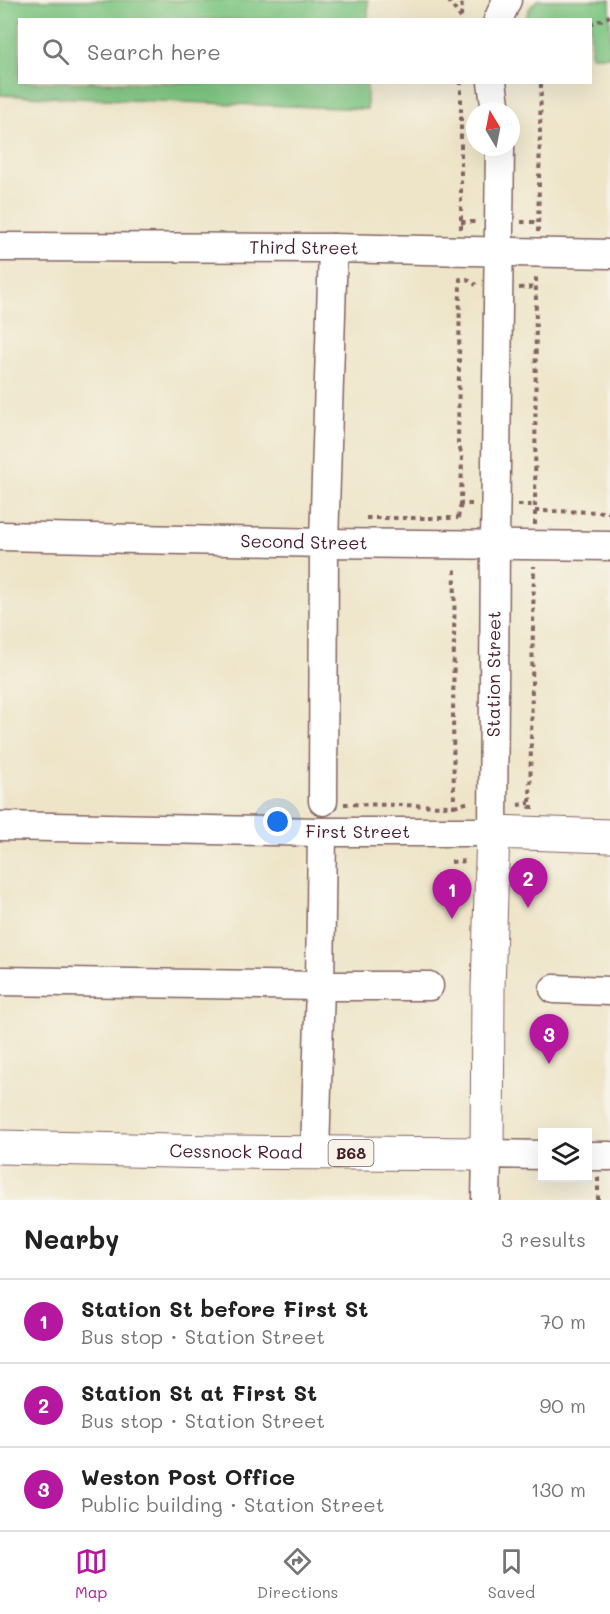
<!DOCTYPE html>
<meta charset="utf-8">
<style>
body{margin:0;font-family:Mali,sans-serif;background:#f6f6f6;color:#222}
.controls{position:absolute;right:18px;bottom:18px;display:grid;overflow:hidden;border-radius:0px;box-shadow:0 6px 24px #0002}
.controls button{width:54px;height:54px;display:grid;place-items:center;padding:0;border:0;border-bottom:2px solid #e0e0e0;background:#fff;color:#222;font:30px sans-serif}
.compass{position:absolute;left:466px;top:102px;width:54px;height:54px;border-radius:50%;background:#fff;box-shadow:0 6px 24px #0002;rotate:350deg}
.you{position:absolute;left:278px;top:822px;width:21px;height:21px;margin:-15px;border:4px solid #fff;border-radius:50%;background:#1a73e8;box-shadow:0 0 0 9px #1a73e833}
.badge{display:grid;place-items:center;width:39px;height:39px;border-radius:50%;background:#b5179e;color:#fff;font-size:20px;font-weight:700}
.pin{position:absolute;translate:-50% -50px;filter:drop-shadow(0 2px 3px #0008)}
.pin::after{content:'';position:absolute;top:32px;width:21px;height:18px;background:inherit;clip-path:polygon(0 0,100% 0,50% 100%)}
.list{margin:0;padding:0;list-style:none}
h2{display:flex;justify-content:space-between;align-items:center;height:78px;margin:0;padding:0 24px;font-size:26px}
h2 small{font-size:20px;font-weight:400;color:#767676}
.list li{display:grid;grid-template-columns:39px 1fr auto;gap:18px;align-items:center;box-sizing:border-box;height:84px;padding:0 24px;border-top:2px solid #e0e0e0}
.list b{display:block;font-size:22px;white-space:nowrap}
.list p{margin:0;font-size:20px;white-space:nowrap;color:#767676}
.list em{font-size:20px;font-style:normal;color:#767676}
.icon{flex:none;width:33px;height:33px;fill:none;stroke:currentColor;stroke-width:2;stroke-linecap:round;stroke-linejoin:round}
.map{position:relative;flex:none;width:610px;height:1200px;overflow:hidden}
.search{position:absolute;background:#fff;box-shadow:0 6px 24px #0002;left:18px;right:18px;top:18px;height:66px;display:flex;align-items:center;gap:15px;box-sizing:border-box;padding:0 21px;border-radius:0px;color:#767676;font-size:22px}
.sheet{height:330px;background:#fff}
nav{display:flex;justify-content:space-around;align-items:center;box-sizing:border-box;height:84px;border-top:2px solid #e0e0e0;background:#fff;font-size:16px;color:#767676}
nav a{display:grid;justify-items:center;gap:3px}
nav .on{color:#b5179e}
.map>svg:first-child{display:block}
.green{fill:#7fc783;stroke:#647357;stroke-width:1.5}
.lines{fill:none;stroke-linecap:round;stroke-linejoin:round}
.minor-casing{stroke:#836462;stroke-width:31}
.major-casing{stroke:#836462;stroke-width:35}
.path{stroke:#836462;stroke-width:4;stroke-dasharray:4.5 4.5;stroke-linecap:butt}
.minor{stroke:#fff;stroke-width:28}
.major{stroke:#fff;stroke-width:33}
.labels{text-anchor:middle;stroke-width:6;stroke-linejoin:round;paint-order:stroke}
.shield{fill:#f7f3e8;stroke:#7e5f64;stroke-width:1.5}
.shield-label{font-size:16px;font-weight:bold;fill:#4a1f2b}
.street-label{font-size:18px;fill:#4a1f2b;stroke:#f7f3e8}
</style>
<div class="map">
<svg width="610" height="1200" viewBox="0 0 610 1200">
<rect width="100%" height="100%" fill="#f7f3e8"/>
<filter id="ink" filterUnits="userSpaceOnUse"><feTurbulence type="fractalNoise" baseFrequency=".0167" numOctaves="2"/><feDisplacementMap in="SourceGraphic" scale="12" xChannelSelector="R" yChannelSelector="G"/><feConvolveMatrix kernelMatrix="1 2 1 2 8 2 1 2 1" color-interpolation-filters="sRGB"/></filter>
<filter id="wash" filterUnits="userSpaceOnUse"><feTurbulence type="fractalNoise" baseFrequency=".008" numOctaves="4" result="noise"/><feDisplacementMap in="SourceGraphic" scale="24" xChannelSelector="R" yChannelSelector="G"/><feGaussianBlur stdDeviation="1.35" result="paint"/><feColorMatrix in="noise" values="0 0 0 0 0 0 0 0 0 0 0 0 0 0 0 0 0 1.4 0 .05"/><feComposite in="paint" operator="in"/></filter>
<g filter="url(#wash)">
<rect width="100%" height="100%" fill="#eee5c9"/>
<path class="green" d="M0 0H368V19L20 20V82L367 83V109L0 95Z
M537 0H610V56H591L590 20 525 19 530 8Z"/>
</g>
<g filter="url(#ink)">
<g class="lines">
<defs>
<g id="minor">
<path d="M498 20 507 0"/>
<path d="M492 82 496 111"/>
<path id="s1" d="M0 247 333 248 610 254"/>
<path id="s2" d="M0 536 324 543 610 546"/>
<path d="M323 801 324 543 333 248"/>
<path id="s3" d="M0 826 322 832H493L495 544 500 147"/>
<path d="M0 981 320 986H429"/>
<path d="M554 989 610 991"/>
<path d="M315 1153 320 986 322 832"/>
<path d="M588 1156H610"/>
<path d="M486 1200 487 1154 542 1155"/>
</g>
<g id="major">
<path id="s4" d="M0 1147 215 1152 487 1154 488 988 493 832 610 836"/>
</g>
</defs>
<use href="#minor" class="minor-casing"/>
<use href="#major" class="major-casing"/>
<path class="path" d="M448 0 461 18
M461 17 462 0
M590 25 610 16
M461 222H478
M521 222H538
M461 229V82
M538 232 541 82
M519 288 536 287
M472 504H461L462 454 458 445 460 279H467L476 285
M518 505H535
M535 511 610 512
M366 518H458
M458 518 461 504
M535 525 536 274
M344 804 454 806 453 715 455 566
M518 805 530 803
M454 806 470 802
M534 807H530V803L534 566
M451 862 469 861
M598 1200V1177"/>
<use href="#minor" class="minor"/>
<use href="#major" class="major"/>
</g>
</g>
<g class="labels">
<rect class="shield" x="328.5" y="1140" width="45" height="26" rx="4.5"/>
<g class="shield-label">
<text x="351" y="1159">B68</text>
</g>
<g class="street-label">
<text dy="6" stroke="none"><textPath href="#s1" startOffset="304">Third Street</textPath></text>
<text dy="6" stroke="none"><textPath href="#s2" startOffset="304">Second Street</textPath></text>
<text dy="6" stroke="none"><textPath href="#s3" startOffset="651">Station Street</textPath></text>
<text dy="6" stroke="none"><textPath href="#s3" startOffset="358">First Street</textPath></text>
<text dy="6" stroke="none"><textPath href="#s4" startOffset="236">Cessnock Road</textPath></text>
</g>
</g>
</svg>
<div class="controls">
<button><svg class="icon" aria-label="layers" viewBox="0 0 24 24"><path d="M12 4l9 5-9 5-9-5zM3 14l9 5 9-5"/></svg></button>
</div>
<svg class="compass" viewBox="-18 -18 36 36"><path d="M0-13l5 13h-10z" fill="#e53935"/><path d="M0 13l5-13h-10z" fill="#767676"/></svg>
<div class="you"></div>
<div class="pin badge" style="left:452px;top:919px">1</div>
<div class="pin badge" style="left:528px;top:908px">2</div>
<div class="pin badge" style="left:549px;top:1064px">3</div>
<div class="search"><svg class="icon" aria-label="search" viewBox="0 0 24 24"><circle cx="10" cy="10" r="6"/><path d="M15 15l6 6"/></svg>Search here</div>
</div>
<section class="sheet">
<h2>Nearby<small>3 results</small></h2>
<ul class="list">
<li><span class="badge">1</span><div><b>Station St before First St</b><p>Bus stop · Station Street</p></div><em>70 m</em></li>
<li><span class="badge">2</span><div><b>Station St at First St</b><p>Bus stop · Station Street</p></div><em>90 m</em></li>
<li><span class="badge">3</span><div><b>Weston Post Office</b><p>Public building · Station Street</p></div><em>130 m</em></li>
</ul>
</section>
<nav>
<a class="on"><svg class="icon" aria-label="map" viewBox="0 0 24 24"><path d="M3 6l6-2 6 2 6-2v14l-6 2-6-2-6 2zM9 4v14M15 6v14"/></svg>Map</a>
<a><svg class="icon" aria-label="directions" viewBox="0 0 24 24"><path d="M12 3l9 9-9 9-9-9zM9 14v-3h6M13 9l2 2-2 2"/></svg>Directions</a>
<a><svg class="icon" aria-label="saved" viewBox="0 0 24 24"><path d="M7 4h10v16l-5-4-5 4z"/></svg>Saved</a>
</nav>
